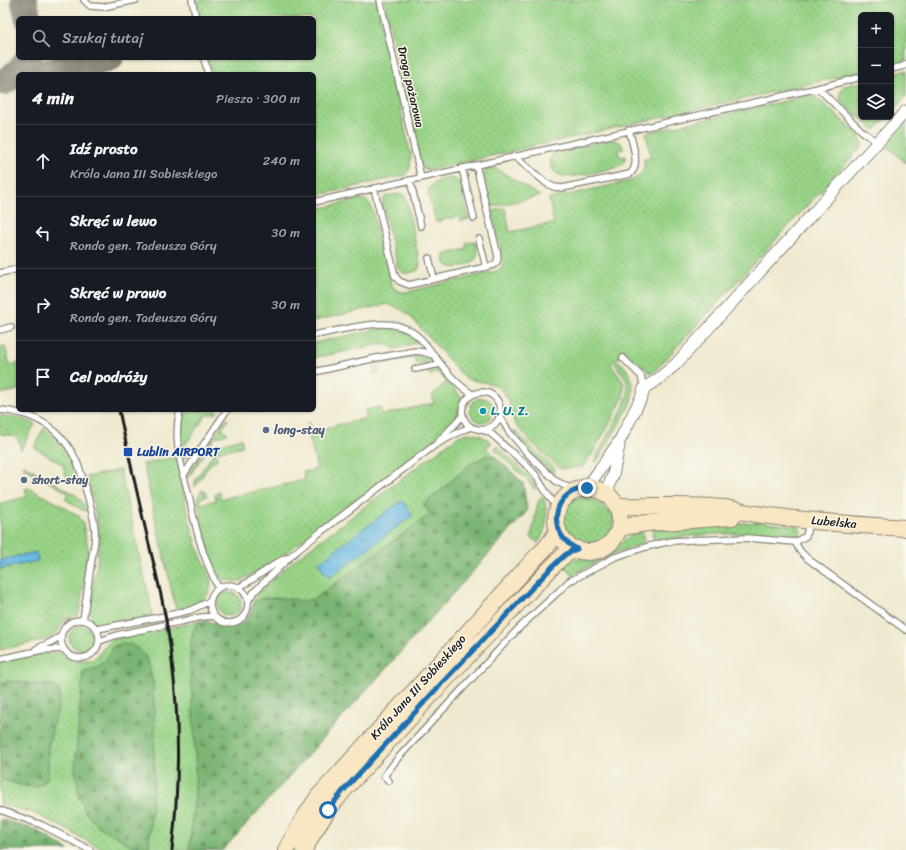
<!DOCTYPE html>
<html lang="pl">
<meta charset="utf-8">
<style>
body{margin:0;font-family:Sriracha,sans-serif;background:#20242c;color:#f1f3f6}
.controls{position:absolute;right:12px;top:12px;display:grid;overflow:hidden;border-radius:6px;box-shadow:0 1px 3px #0004}
.controls button{width:36px;height:36px;display:grid;place-items:center;padding:0;border:0;border-bottom:1px solid #363941;background:#171b24;color:#f1f3f6;font:20px sans-serif}
.stop{position:absolute;width:12px;height:12px;margin:-9px;border:3px solid #1f6fb2;border-radius:50%;background:#fff}
.stop.end{background:#1f6fb2;border-color:#fff;box-shadow:0 1px 4px #0008}
.list{margin:0;padding:0;list-style:none}
h2{display:flex;justify-content:space-between;align-items:center;height:52px;margin:0;padding:0 16px;font-size:17px}
h2 small{font-size:13px;font-weight:400;color:#9ea1a6}
.list li{display:grid;grid-template-columns:26px 1fr auto;gap:12px;align-items:center;box-sizing:border-box;height:72px;padding:0 16px;border-top:1px solid #363941}
.list b{display:block;font-size:15px;white-space:nowrap}
.list p{margin:0;font-size:13px;white-space:nowrap;color:#9ea1a6}
.list em{font-size:13px;font-style:normal;color:#9ea1a6}
.icon{flex:none;width:22px;height:22px;fill:none;stroke:currentColor;stroke-width:2;stroke-linecap:round;stroke-linejoin:round}
.map{position:relative;flex:none;width:906px;height:850px;overflow:hidden}
.search{position:absolute;background:#171b24;box-shadow:0 1px 3px #0004;left:16px;top:16px;width:300px;height:44px;display:flex;align-items:center;gap:10px;box-sizing:border-box;padding:0 14px;border-radius:6px;color:#9ea1a6;font-size:15px}
.panel{position:absolute;background:#171b24;box-shadow:0 1px 3px #0004;left:16px;top:72px;width:300px;height:340px;border-radius:6px}
.map>svg:first-child{display:block}
.grass{fill:url(#grass-dots);stroke:#5a7851}
.forest{fill:url(#forest-firs);stroke:#4b6848}
.water{fill:url(#water-waves);stroke:#426b80}
.lines{fill:none;stroke-linecap:round;stroke-linejoin:round}
.taxiway{stroke:#868276;stroke-width:27}
.lane-casing{stroke:#868276;stroke-width:8}
.street-casing{stroke:#868276;stroke-width:13}
.secondary-casing{stroke:#868276;stroke-width:18}
.lane{stroke:#fff;stroke-width:5.5}
.street{stroke:#fff;stroke-width:11}
.secondary{stroke:#f9e7c3;stroke-width:16}
.rail{stroke:#1c1c1c;stroke-width:3}
.route{stroke:#1f6fb2;stroke-width:5}
.culture-dot{fill:#0f9aa8;stroke:#fbf7ec;stroke-width:1.5}
.service-dot{fill:#5c6f8a;stroke:#fbf7ec;stroke-width:1.5}
.transit-dot{fill:#1a4fb4;stroke:#fbf7ec;stroke-width:1.5}
.labels{text-anchor:middle;stroke-width:3;stroke-linejoin:round;paint-order:stroke}
.street-label{font-size:12px;fill:#1c1c1c;stroke:#fbf7ec}
.culture-label{font-size:12px;font-weight:bold;fill:#0d838f;stroke:#fbf7ec;text-anchor:start}
.service-label{font-size:12px;font-weight:bold;fill:#4e5e75;stroke:#fbf7ec;text-anchor:start}
.transit-label{font-size:12px;font-weight:bold;fill:#164399;stroke:#fbf7ec;text-anchor:start}
</style>
<div class="map">
<svg width="906" height="850" viewBox="0 0 906 850">
<defs>
<pattern id="grass-dots" width="8" height="8" patternUnits="userSpaceOnUse"><rect width="8" height="8" fill="#98d386"/><path d="M2 2h.1M6 6h.1" fill="none" stroke="#82b573" stroke-width="1.8" stroke-linecap="round"/></pattern>
<pattern id="forest-firs" width="22" height="20" patternUnits="userSpaceOnUse"><rect width="22" height="20" fill="#7ab573"/><path d="M5 1l3.5 6h-7zM16 11l3.5 6h-7z" fill="#63925e"/></pattern>
<pattern id="water-waves" width="16" height="10" patternUnits="userSpaceOnUse"><rect width="16" height="10" fill="#69bae4"/><path d="M0 5q4-4 8 0t8 0" fill="none" stroke="#5a9fc3"/></pattern>
</defs>
<rect width="100%" height="100%" fill="#fbf7ec"/>
<filter id="ink" filterUnits="userSpaceOnUse"><feTurbulence type="fractalNoise" baseFrequency=".025" numOctaves="2"/><feDisplacementMap in="SourceGraphic" scale="8" xChannelSelector="R" yChannelSelector="G"/><feConvolveMatrix kernelMatrix="1 2 1 2 8 2 1 2 1" color-interpolation-filters="sRGB"/></filter>
<filter id="wash" filterUnits="userSpaceOnUse"><feTurbulence type="fractalNoise" baseFrequency=".012" numOctaves="4" result="noise"/><feDisplacementMap in="SourceGraphic" scale="16" xChannelSelector="R" yChannelSelector="G"/><feGaussianBlur stdDeviation="0.9" result="paint"/><feColorMatrix in="noise" values="0 0 0 0 0 0 0 0 0 0 0 0 0 0 0 0 0 1.4 0 .05"/><feComposite in="paint" operator="in"/></filter>
<g filter="url(#wash)">
<rect width="100%" height="100%" fill="#efe9cf"/>
<path class="grass" d="M195 0H376L411 156 410 168 406 175 314 196V74H212L208 58H314V18H199Z
M384 0H906V60L900 63 891 65V15H861V72L429 170 424 169 421 164Z
M906 70V96L891 113V75Z
M861 82V117H887L875 130 843 105C839 98 839 93 844 86Z
M811 95 815 96 859 135 863 145 652 374 625 352 611 365 624 383 623 398 610 423 592 454 582 467 561 469 538 449 515 424 511 412 509 402 504 393 499 388 493 384 466 379 409 315 402 310 388 304 314 321V210L361 199C365 200 368 201 371 205L381 246H382L391 283C394 290 399 292 406 292L497 271C502 268 503 266 503 261L492 211 505 208 510 232 554 223 549 199 630 181C642 176 645 171 644 159L651 157 646 133Z
M904 120 906 122V163L884 144Z
M613 139 621 143 624 149 618 150 620 157 625 156V161L621 165C609 169 573 179 563 176 558 175 553 171 551 167L550 159 554 153Z
M489 168 497 169 540 196 491 207 484 175 486 171Z
M449 178C455 179 458 180 461 184L469 219 461 221 459 216 436 222 428 193C430 182 439 180 449 178Z
M400 194 404 195 406 198 420 265 418 270C410 273 404 276 398 269L382 203 386 196Z
M475 241C476 245 479 252 477 257 475 264 455 270 448 266 444 264 444 259 443 255L467 249 466 243Z
M387 327C399 328 412 331 418 342L395 349 385 343 314 358V343Z
M5 346 10 365 18 363V390L0 394V347Z
M417 355C422 354 426 356 429 360V362L416 364 414 357 377 365 379 373 373 374 375 366 378 364Z
M619 361C634 376 636 385 630 405L604 451 596 462 595 460 604 442 623 408 628 394 627 380 615 364Z
M437 369 461 397 462 399C458 409 458 418 449 426L408 461 279 558 241 581C237 582 222 580 220 578 218 576 217 573 216 570 206 549 203 524 197 501L198 496 202 490 206 492 207 496 200 498 201 504 216 500 215 495 217 492 219 491 221 499 305 480 303 472 317 469 307 427 308 423H309L312 431 367 418 365 410 380 407 382 415 434 403 432 395 447 382 437 372 431 376 426 370Z
M470 410a12 12 0 1 1 24 0a12 12 0 1 1-24 0Z
M186 410H215L218 412 217 413 206 415 183 448 194 447 184 459C177 445 180 424 186 410Z
M0 415C12 416 23 418 35 424L21 450 18 439 13 436 0 434Z
M226 419 228 420 222 429 228 433 222 436 217 437 215 438 188 478V474Z
M44 428C59 441 75 461 78 480L77 481 66 476 63 465 34 447Z
M515 430 536 452 555 468V470L553 473 530 453 513 432Z
M467 433C479 434 482 435 492 443L486 448 523 483 527 511 223 850H103L64 828 34 813 0 804V661L41 653H59L75 661H87L93 659 98 655 110 640 202 621C211 620 216 625 223 627 235 630 247 623 251 612 253 606 254 600 257 594L293 561 449 443 459 436Z
M241 438 243 446 216 452 217 459 211 463 195 487V484L196 479 220 444 224 443Z
M497 446 527 474 537 488 534 489 527 480 495 450V449Z
M176 457C183 489 188 523 200 554 204 564 214 577 210 589 206 604 189 607 176 610L143 464Z
M24 465 76 495 84 504 87 511 82 510 65 499 68 493 23 467Z
M120 470 150 602 152 615 116 624 101 625 96 623 92 619 90 611 94 579 97 566 99 538 98 525 87 477Z
M28 488 59 504 79 516 83 524 88 548 86 571 79 613 78 615C73 616 67 618 63 622 61 625 60 628 58 631 55 636 49 638 44 640L0 650V503L27 497 25 489Z
M542 496C550 509 547 531 538 543L531 537 538 502Z
M585 497C591 499 596 501 601 504 606 508 607 512 614 514 615 562 549 544 564 511 569 501 575 498 585 497Z
M760 522 798 526 801 531 800 534 795 538H791C776 538 760 535 745 534 715 533 685 536 656 541L653 538 652 529Z
M642 531 644 541 642 544 615 553 600 560 573 575 563 565C567 563 570 560 574 560 584 558 593 560 603 557 613 553 619 544 628 537 632 534 637 532 642 531Z
M217 604a12 12 0 1 1 24 0a12 12 0 1 1-24 0Z
M69 638a12 12 0 1 1 24 0a12 12 0 1 1-24 0Z"/>
<path class="forest" d="M485 456H495L523 483 527 511 223 850H189C190 840 191 830 192 820 193 810 195 799 195 789 196 765 195 741 193 716 192 699 190 682 190 665 190 654 190 634 196 626 207 609 227 640 245 620 250 615 252 611 253 604L261 598H283L304 601 314 599 430 514 423 504 440 491 470 464Z
M120 644 132 645 141 651 148 660 153 682 155 729 154 756V780L151 818 149 849 148 850H139L98 826 86 813 79 797 75 766 83 671 99 666 107 658 113 647Z
M10 681 56 686 59 690 60 699 48 747V776L44 782 35 787 25 786 0 779V682Z
M0 819 34 829 68 850H0Z"/>
<path class="water" d="M402 500 413 515 329 578 318 563Z
M36 552 38 561 0 569V560Z"/>
<g class="lines">
<path class="taxiway" d="M24 0 28 18
M41 74 110 58
M4 82C14 75 23 69 29 58"/>
</g>
</g>
<g filter="url(#ink)">
<g class="lines">
<defs>
<path id="lane" d="M84 0 90 6 103 7 136 0
M192 0 196 18
M380 0 421 178
M204 58 208 74
M891 69 904 66 906 64
M818 88 862 131 877 142
M514 156 546 183 554 187 562 188 630 174C641 165 632 143 629 130
M462 168 474 218
M410 180 421 226
M374 188 395 276 399 281 409 285 494 265C499 261 498 257 497 252L476 165
M314 202 818 88 861 77
M479 239 486 267
M429 258 434 279
M0 273 18 269
M0 330 11 327
M314 335C326 333 338 330 350 328 379 322 406 319 426 345 441 364 452 381 472 394
M623 358 641 376 644 388
M415 369 440 364
M314 372 376 358 416 351 423 352 433 355
M0 410C39 413 67 433 80 470 83 479 85 488 88 497 93 517 98 530 93 551L83 620
M180 410C172 441 183 471 190 501 194 520 198 539 205 557 209 568 214 578 218 588
M500 416 509 432 528 454 556 481 575 491
M482 430C512 425 501 386 477 393 465 396 459 409 464 419 470 432 480 427 490 433 496 437 502 444 508 449 517 457 527 465 535 474 538 478 540 483 543 487 548 495 553 502 558 510
M439 441 457 422 463 415
M183 476 198 453 227 410
M795 542 800 551 808 559 906 630
M210 604a19 19 0 1 1 38 0a19 19 0 1 1-38 0Z
M238 588 253 579 278 562 286 558
M248 601 254 592 293 554 318 534 435 445 463 430 471 427
M61 639a19 19 0 1 1 38 0a19 19 0 1 1-38 0Z
M97 629 165 616 191 610 210 601
M100 641 117 635 202 617 213 616
M36 649 51 642 61 636
M0 659 42 650 64 649
M389 781 384 776 398 758 518 629 559 591 569 581 574 579 615 557 646 547 662 543 673 541 690 540 748 538 795 542 806 536 809 522
M0 810 42 825 90 850"/>
<path id="street" d="M587 488 620 440 642 396 644 388 657 380 676 364 906 111
M609 496V485L613 475 619 446"/>
<path id="secondary" d="M556 520a32 32 0 1 1 64 0a32 32 0 1 1-64 0Z
M617 506C653 507 689 504 724 508 737 510 750 514 763 515 810 522 858 525 906 528
M619 529 628 526 647 523 732 517
M286 850 301 823 318 797 539 554C548 547 553 539 558 529
M304 850 315 830 328 810 343 791 440 685 553 566C560 559 566 552 577 549"/>
</defs>
<use href="#lane" class="lane-casing"/>
<use href="#street" class="street-casing"/>
<use href="#secondary" class="secondary-casing"/>
<use href="#lane" class="lane"/>
<use href="#street" class="street"/>
<use href="#secondary" class="secondary"/>
<path class="rail" d="M119 410C128 453 138 497 148 540 158 581 168 621 172 662 180 725 179 787 172 850"/>
</g>
</g>
<g class="lines" filter="url(#ink)">
<path class="route" d="M328 810 343 791 440 685 553 566C561 559 566 552 577 549 545 533 552 490 587 488"/>
</g>
<circle class="culture-dot" cx="483" cy="411" r="4"/>
<g class="service-dot">
<circle cx="266" cy="430" r="4"/>
<circle cx="24" cy="480" r="4"/>
</g>
<rect class="transit-dot" x="123" y="447" width="10" height="10" rx="2"/>
<g class="labels">
<g class="street-label">
<text transform="translate(411 87) rotate(77)" y="4">Droga pożarowa</text>
<text transform="translate(834 522) rotate(5)" y="4">Lubelska</text>
<text transform="translate(418 687) rotate(-48)" y="4">Króla Jana III Sobieskiego</text>
</g>
<g class="culture-label">
<text x="491" y="415">L. U. Z.</text>
</g>
<g class="service-label">
<text x="274" y="434">long-stay</text>
<text x="32" y="484">short-stay</text>
</g>
<g class="transit-label">
<text x="137" y="456">Lublin AIRPORT</text>
</g>
</g>
</svg>
<div class="controls">
<button>+</button>
<button>−</button>
<button><svg class="icon" aria-label="layers" viewBox="0 0 24 24"><path d="M12 4l9 5-9 5-9-5zM3 14l9 5 9-5"/></svg></button>
</div>
<div class="stop" style="left:328px;top:810px"></div>
<div class="stop end" style="left:587px;top:488px"></div>
<div class="search"><svg class="icon" aria-label="search" viewBox="0 0 24 24"><circle cx="10" cy="10" r="6"/><path d="M15 15l6 6"/></svg>Szukaj tutaj</div>
<section class="panel">
<h2>4 min<small>Pieszo · 300 m</small></h2>
<ul class="list">
<li><svg class="icon" aria-label="ahead" viewBox="0 0 24 24"><path d="M12 20V5M6 11l6-6 6 6"/></svg><div><b>Idź prosto</b><p>Króla Jana III Sobieskiego</p></div><em>240 m</em></li>
<li><svg class="icon" aria-label="left" viewBox="0 0 24 24"><path d="M17 20v-9H6M10 6l-5 5 5 5"/></svg><div><b>Skręć w lewo</b><p>Rondo gen. Tadeusza Góry</p></div><em>30 m</em></li>
<li><svg class="icon" aria-label="right" viewBox="0 0 24 24"><path d="M7 20v-9h11M14 6l5 5-5 5"/></svg><div><b>Skręć w prawo</b><p>Rondo gen. Tadeusza Góry</p></div><em>30 m</em></li>
<li><svg class="icon" aria-label="arrive" viewBox="0 0 24 24"><path d="M6 21V4h12l-3 4 3 4H6"/></svg><div><b>Cel podróży</b></div></li>
</ul>
</section>
</div>
